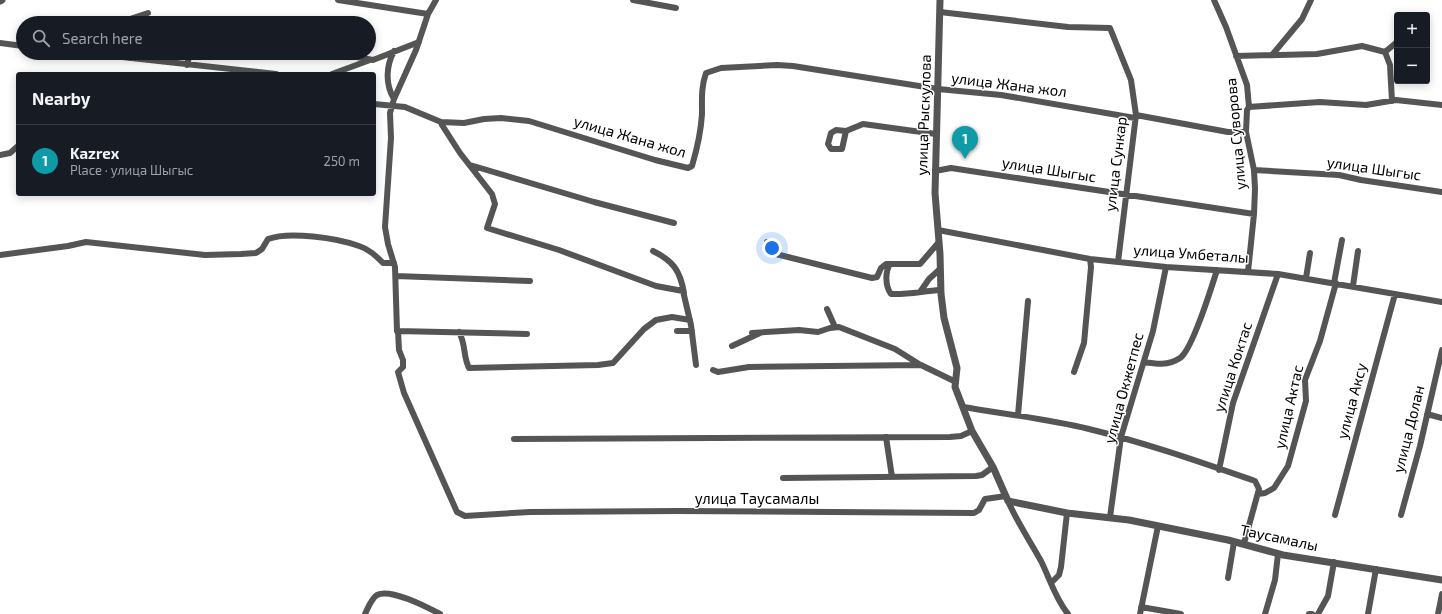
<!DOCTYPE html>
<meta charset="utf-8">
<style>
body{margin:0;font-family:"Exo 2",sans-serif;background:#20242c;color:#f1f3f6}
.controls{position:absolute;right:12px;top:12px;display:grid;overflow:hidden;border-radius:4px;box-shadow:0 2px 10px #0003}
.controls button{width:36px;height:36px;display:grid;place-items:center;padding:0;border:0;border-bottom:1px solid #363941;background:#171b24;color:#f1f3f6;font:20px sans-serif}
.you{position:absolute;left:772px;top:248px;width:14px;height:14px;margin:-10px;border:3px solid #fff;border-radius:50%;background:#1a73e8;box-shadow:0 0 0 6px #1a73e833}
.badge{display:grid;place-items:center;width:26px;height:26px;border-radius:50%;background:#d93025;color:#fff;font-size:13px;font-weight:700}
.pin{position:absolute;translate:-50% -33px;filter:drop-shadow(0 1px 2px #0008)}
.pin::after{content:'';position:absolute;top:21px;width:14px;height:12px;background:inherit;clip-path:polygon(0 0,100% 0,50% 100%)}
.list{margin:0;padding:0;list-style:none}
h2{display:flex;justify-content:space-between;align-items:center;height:52px;margin:0;padding:0 16px;font-size:17px}
h2 small{font-size:13px;font-weight:400;color:#9ea1a6}
.list li{display:grid;grid-template-columns:26px 1fr auto;gap:12px;align-items:center;box-sizing:border-box;height:72px;padding:0 16px;border-top:1px solid #363941}
.list b{display:block;font-size:15px;white-space:nowrap}
.list p{margin:0;font-size:13px;white-space:nowrap;color:#9ea1a6}
.list em{font-size:13px;font-style:normal;color:#9ea1a6}
.icon{flex:none;width:22px;height:22px;fill:none;stroke:currentColor;stroke-width:2;stroke-linecap:round;stroke-linejoin:round}
.map{position:relative;flex:none;width:1442px;height:614px;overflow:hidden}
.search{position:absolute;background:#171b24;box-shadow:0 2px 10px #0003;left:16px;top:16px;width:360px;height:44px;display:flex;align-items:center;gap:10px;box-sizing:border-box;padding:0 14px;border-radius:22px;color:#9ea1a6;font-size:15px}
.panel{position:absolute;background:#171b24;box-shadow:0 2px 10px #0003;left:16px;top:72px;width:360px;height:124px;border-radius:4px}
.map>svg:first-child{display:block}
.lines{fill:none;stroke-linecap:round;stroke-linejoin:round}
.minor{stroke:#555;stroke-width:6}
.tertiary{stroke:#555;stroke-width:7}
.labels{text-anchor:middle;stroke-width:3;stroke-linejoin:round;paint-order:stroke}
.street-label{font-size:15px;fill:#000;stroke:#fff}
</style>
<div class="map">
<svg width="1442" height="614" viewBox="0 0 1442 614">
<rect width="100%" height="100%" fill="#fff"/>
<g class="lines">
<path class="minor" d="M338 0 428 14
M436 0 428 14 416 50 394 99 390 113 391 138 385 227 388 244 395 267 397 331 527 334
M633 0 676 8
M1214 0 1226 27 1247 85 1249 107 1247 110 1246 132 1254 170 1255 189 1254 214 1248 272
M940 12 1068 27 1110 28 1131 80 1136 115 1118 262
M127 20 148 13
M96 23 101 19H106L158 23
M190 23 200 21 214 23
M0 43 23 46
M394 51C386 66 385 84 394 99
M1385 52 1390 65 1392 101
M86 53 276 74
M335 53 373 60 419 42
M1272 55 1302 19 1311 0
M1236 56 1317 54 1362 46 1385 52 1397 42
M130 58 141 53
M187 65 190 53
M332 74 370 60
M374 104 405 107 441 122
M1249 107 1320 102 1366 105 1396 100 1442 105
M1136 115 1228 132H1246
M846 131 836 130 831 133 828 144 831 149H842L846 131 863 124 936 134
M0 155 10 153 18 146
M470 165 594 202 674 223
M1254 170 1339 175 1361 180 1442 192
M935 171 951 168 1254 214
M938 230 1090 259 1166 267 1278 274 1442 302
M767 242V248L776 254 872 278 877 277 881 268 886 264H920L939 242
M653 251C673 261 680 270 684 293
M0 255 68 246 86 242 205 255 241 254 256 253 262 249 268 239C289 231 337 238 359 246 369 249 376 256 383 263H394
M890 264C885 272 885 286 891 294 908 295 923 291 940 290
M396 276 530 281
M1306 278 1310 253
M1334 283 1342 240
M1353 286 1358 251
M920 292 929 279 940 269
M827 309 835 327
M398 331 399 350 403 360V367L398 372 404 393 457 512 465 516 530 512 678 511 974 513 979 510 985 499 1006 496
M677 331H692
M459 332C466 344 463 357 469 368L598 365 613 363 644 329 656 320 672 317 690 320
M752 333 799 330 818 332 830 328 839 327 895 349 919 364
M732 346 760 333
M1144 362C1156 364 1168 366 1180 358 1192 350 1212 286 1217 270
M696 365 691 325 683 291 656 286 559 250 487 228 495 204 492 194 460 153 442 125 441 122 464 123 484 119 501 118 529 121 655 160 688 168 692 166C697 149 701 131 702 114 702 100 701 87 706 73L721 68 777 65 793 66 938 89 1001 95 1135 118
M713 370 718 372 749 367 921 365 956 382
M1074 372 1084 343 1091 267 1090 259
M963 407C1005 414 1047 419 1089 429 1146 443 1200 462 1255 481L1259 489 1245 540 1242 544
M1427 414 1442 418
M1018 415 1028 301
M886 437 892 477
M514 439 950 437 961 436 972 431
M1219 470 1233 403 1278 274
M783 478 976 476 982 475 993 467
M1258 494 1265 493 1274 488 1288 466 1306 401 1305 380 1320 341 1336 283
M1008 501C1017 522 1030 541 1041 561 1050 579 1055 598 1068 614
M1335 515 1395 294
M1401 515 1420 446 1442 350
M1110 517 1121 437 1153 331 1166 267
M1228 578 1234 542
M1051 583 1059 575 1061 567 1067 513
M1141 607 1181 614
M365 614C368 608 371 599 377 595 390 588 427 607 440 614
M1140 614 1158 526
M1265 614 1275 580 1278 554
M1309 614H1312
M1318 614 1328 596 1334 562
M1368 614 1376 569
M1438 614 1442 594"/>
<path class="tertiary" d="M940 0 935 193 940 254 941 294 944 318 957 368 955 387 972 431 993 467 1008 501 1067 513 1129 520 1228 540 1283 555 1442 580
M0 1 2 0"/>
</g>
<g class="labels">
<g class="street-label">
<text transform="translate(1009 85) rotate(7)" y="5">улица Жана жол</text>
<text transform="translate(924 115) rotate(-88)" y="5">улица Рыскулова</text>
<text transform="translate(1236 134) rotate(-95)" y="5">улица Суворова</text>
<text transform="translate(630 137) rotate(16)" y="5">улица Жана жол</text>
<text transform="translate(1116 164) rotate(-83)" y="5">улица Сункар</text>
<text transform="translate(1374 169) rotate(8)" y="5">улица Шыгыс</text>
<text transform="translate(1049 170) rotate(9)" y="5">улица Шыгыс</text>
<text transform="translate(1191 254) rotate(4)" y="5">улица Умбеталы</text>
<text transform="translate(1233 367) rotate(-72)" y="5">улица Коктас</text>
<text transform="translate(1124 388) rotate(-75)" y="5">улица Окжетпес</text>
<text transform="translate(1352 401) rotate(-75)" y="5">улица Аксу</text>
<text transform="translate(1289 407) rotate(-77)" y="5">улица Актас</text>
<text transform="translate(1409 429) rotate(-76)" y="5">улица Долан</text>
<text x="757" y="504">улица Таусамалы</text>
<text transform="translate(1279 538) rotate(12)" y="5">Таусамалы</text>
</g>
</g>
</svg>
<div class="controls">
<button>+</button>
<button>−</button>
</div>
<div class="you"></div>
<div class="pin badge" style="left:965px;top:159px;background:#0f9aa8">1</div>
<div class="search"><svg class="icon" aria-label="search" viewBox="0 0 24 24"><circle cx="10" cy="10" r="6"/><path d="M15 15l6 6"/></svg>Search here</div>
<section class="panel">
<h2>Nearby<small></small></h2>
<ul class="list">
<li><span class="badge" style="background:#0f9aa8">1</span><div><b>Kazrex</b><p>Place · улица Шыгыс</p></div><em>250 m</em></li>
</ul>
</section>
</div>
